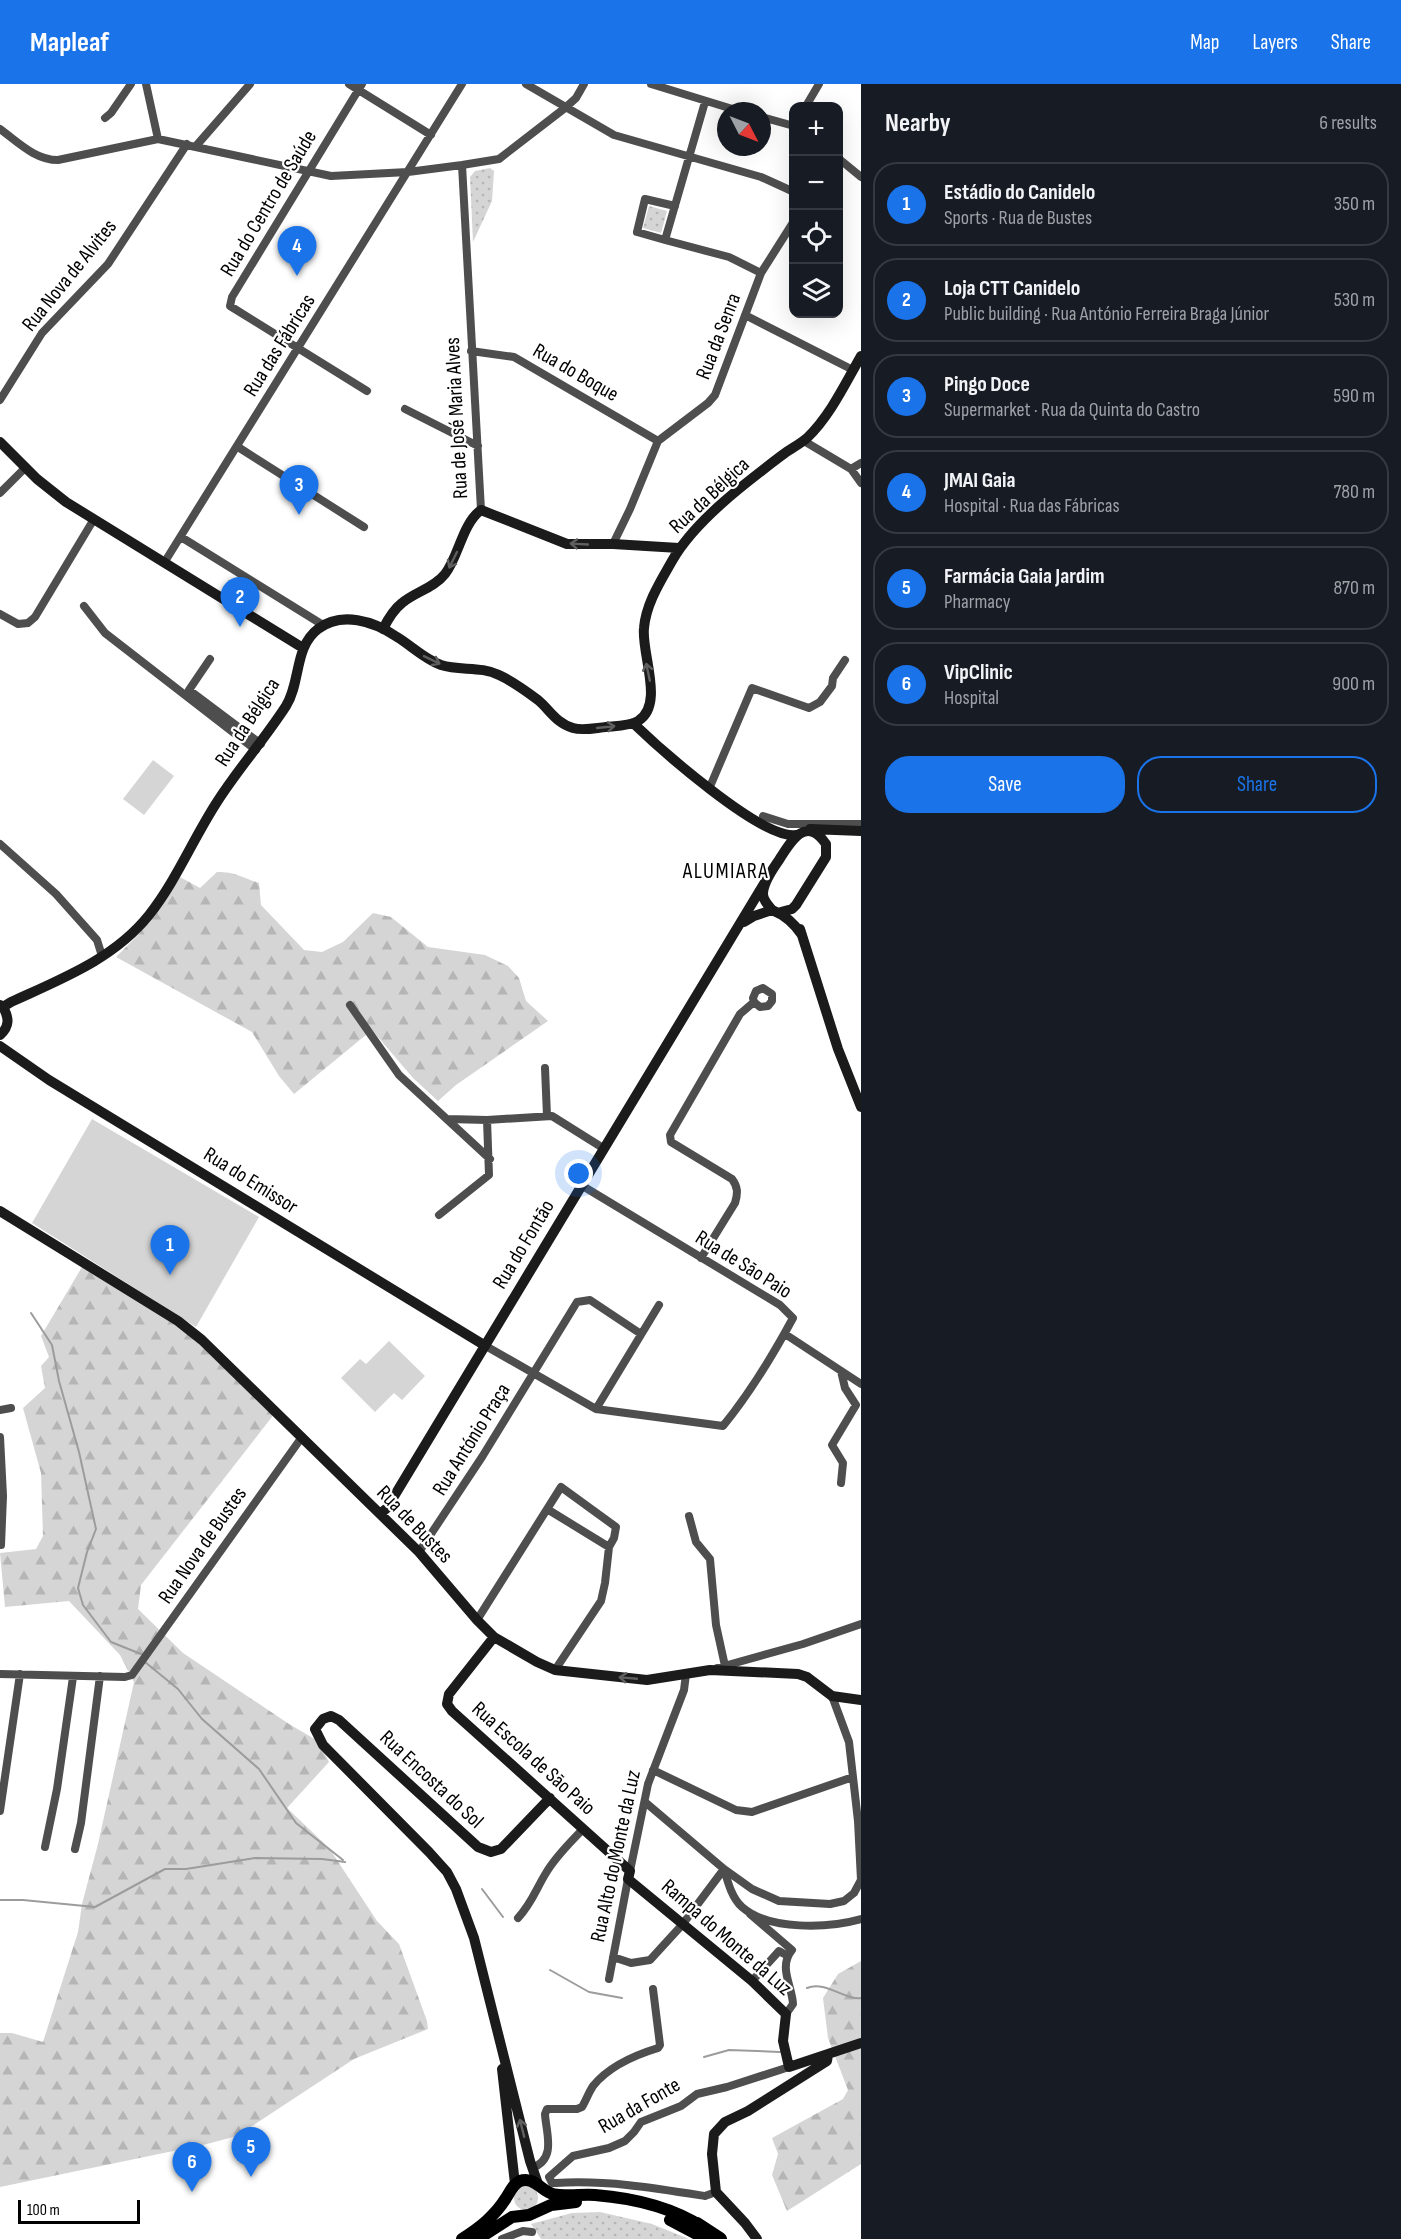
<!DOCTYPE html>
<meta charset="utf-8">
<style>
body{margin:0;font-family:"Sofia Sans Condensed",sans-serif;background:#242831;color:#f1f3f6}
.controls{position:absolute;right:18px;top:18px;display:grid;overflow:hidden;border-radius:12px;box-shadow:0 6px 24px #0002}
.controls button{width:54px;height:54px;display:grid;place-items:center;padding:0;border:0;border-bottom:2px solid #363941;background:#171b24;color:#f1f3f6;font:30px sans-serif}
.compass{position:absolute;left:717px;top:18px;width:54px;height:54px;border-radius:50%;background:#171b24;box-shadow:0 6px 24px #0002;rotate:132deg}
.scale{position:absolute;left:18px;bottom:15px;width:122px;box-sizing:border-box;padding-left:6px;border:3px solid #000;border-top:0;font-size:16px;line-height:21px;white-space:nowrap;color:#000;-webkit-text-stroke:4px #fff;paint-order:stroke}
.you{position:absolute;left:579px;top:1090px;width:21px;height:21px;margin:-15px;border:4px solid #fff;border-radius:50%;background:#1a73e8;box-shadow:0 0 0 9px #1a73e833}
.badge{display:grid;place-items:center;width:39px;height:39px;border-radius:50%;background:#1a73e8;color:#fff;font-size:20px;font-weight:700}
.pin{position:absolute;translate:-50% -50px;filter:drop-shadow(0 2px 3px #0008)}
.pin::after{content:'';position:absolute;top:32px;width:21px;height:18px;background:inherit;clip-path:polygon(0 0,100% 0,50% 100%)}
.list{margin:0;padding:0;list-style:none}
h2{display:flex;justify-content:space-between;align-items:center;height:78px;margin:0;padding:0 24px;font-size:26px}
h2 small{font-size:20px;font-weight:400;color:#9ea1a6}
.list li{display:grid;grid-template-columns:39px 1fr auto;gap:18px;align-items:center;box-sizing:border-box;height:84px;margin:0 12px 12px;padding:0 12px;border:2px solid #363941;border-radius:24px}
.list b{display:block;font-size:22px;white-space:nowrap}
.list p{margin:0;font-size:20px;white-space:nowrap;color:#9ea1a6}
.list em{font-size:20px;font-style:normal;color:#9ea1a6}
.actions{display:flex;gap:12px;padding:18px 24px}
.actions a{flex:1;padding:14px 0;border:2px solid #1a73e8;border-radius:24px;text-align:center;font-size:21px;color:#1a73e8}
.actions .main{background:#1a73e8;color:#fff}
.icon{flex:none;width:33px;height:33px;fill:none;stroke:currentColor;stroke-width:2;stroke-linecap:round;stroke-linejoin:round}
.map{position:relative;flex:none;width:861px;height:2155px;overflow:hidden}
header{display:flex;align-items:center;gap:36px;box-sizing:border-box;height:84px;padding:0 30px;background:#1a73e8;color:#fff}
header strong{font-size:28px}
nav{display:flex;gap:33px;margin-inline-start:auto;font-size:21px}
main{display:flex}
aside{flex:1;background:#171b24}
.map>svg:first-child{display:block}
.grass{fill:url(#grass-dots)}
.forest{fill:url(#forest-firs)}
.green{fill:#d5d5d5}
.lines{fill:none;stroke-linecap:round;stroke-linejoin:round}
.stream{stroke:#9c9c9c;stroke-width:2}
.street{stroke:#4e4e4e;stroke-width:8}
.secondary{stroke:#1b1b1b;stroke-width:10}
.primary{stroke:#000;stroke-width:12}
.highway{stroke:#000;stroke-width:14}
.oneway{stroke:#5f5f5f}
.labels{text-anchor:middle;stroke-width:4.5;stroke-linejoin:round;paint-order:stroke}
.street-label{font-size:21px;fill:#000;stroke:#fff}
.neighbourhood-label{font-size:22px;letter-spacing:1.5px;fill:#000;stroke:#fff}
</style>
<header>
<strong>Mapleaf</strong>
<nav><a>Map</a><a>Layers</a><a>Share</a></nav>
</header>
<main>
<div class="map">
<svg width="861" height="2155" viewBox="0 0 861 2155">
<defs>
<pattern id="grass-dots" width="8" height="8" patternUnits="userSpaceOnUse" patternTransform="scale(1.5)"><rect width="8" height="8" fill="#d5d5d5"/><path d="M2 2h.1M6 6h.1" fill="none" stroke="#b5b5b5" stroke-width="1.8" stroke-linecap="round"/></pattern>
<pattern id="forest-firs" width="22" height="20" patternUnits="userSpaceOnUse" patternTransform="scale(1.5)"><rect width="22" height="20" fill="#d5d5d5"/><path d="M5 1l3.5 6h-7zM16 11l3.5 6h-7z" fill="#b5b5b5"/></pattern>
</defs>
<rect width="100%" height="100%" fill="#fff"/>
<path class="grass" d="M490 84 494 87 492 117 473 158 470 93 475 87Z
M649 122 667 127 661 149 643 144Z
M514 2114a12 12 0 1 1 24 0a12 12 0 1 1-24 0Z
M600 2128 652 2140 689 2155H541L531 2140 572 2129Z"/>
<path class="forest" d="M217 788C237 788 240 793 259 799L261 821 304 866 322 868 343 858 373 829 391 833 428 863 485 871 508 882 519 894 526 917 548 937 456 1001 438 1017 413 994 372 946 294 1010 279 992 252 948 116 873 139 850 180 793 200 804Z
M82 1183 192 1248 275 1329 141 1501 138 1525 183 1569 289 1640 318 1657 329 1678 287 1724 329 1764 377 1837 399 1860 427 1937 428 1945 354 1975 237 2052 207 2060 0 2103V1949H12L43 1958 78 1848 82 1820 98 1760 134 1598 120 1571 69 1517 5 1523 0 1469 36 1465 43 1452 41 1389 23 1324 45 1304 41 1282 49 1273 41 1252Z
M861 1877V2080L787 2127 772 2091 778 2070 772 2054 843 2015 848 2006 828 1954 823 1914 838 1890Z"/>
<path class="green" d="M153 676 174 692 144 731 123 715Z
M92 1035 259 1133 196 1243 32 1139Z
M389 1257 425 1292 402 1316 394 1309 375 1328 341 1294 360 1275 366 1280Z"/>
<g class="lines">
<path class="stream" d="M31 1229 52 1261 59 1297 79 1368 96 1445 87 1468 78 1504 83 1521 111 1558 141 1570
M145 1578 178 1605 202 1635 259 1685 296 1739 343 1776
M482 1805 503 1833
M0 1816H23L95 1823 165 1785H186L255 1774 322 1775 345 1778
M550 1886 589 1908 622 1914
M807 1904C825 1896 846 1917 861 1914
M704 1973 729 1966 780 1968"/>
<path class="street" d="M146 0 158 55
M349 0 431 51
M362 0 232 213 230 222 367 307
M526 0 614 51 761 93 794 108
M651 0 739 27
M705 18 665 156 729 173 761 189
M806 22 819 0
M762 33 794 42
M105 34 111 29 131 0
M0 45C18 58 35 76 58 76L158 55 331 92 408 88 462 81 499 75 565 24 576 14 584 0
M196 62 250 0
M838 74 861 93
M462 81 481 426
M665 156 637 148 645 115 675 122
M745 231 853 286
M471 267 514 273 658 357
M0 316 42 249 108 180 187 60
M405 325 478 362
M804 357 851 385 861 399
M238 363 364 443
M851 385 861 379
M0 409 26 383
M181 453 323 541
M613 460 630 425 658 357 708 319 715 311 761 189 794 137
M164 479 462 0
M84 522 105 549 256 666
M0 530 18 540 28 539 35 533 94 435
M210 575 189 606 261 660
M709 705 752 604 809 624 820 618 832 602 833 594 845 576
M763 732 788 740H861
M0 760 56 810 97 856 102 872
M350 921 399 991 490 1075
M545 984 547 1032
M448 1035 487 1036 552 1032 603 1064
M439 1131 489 1091 487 1036
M701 1174 735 1119C738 1109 738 1103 732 1095L671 1058 670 1051 740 930 754 918 753 914 756 907 763 904 772 910V917L768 922 760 923 754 918
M785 1250 861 1300
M484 1261 596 1325 723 1342C750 1309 773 1271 793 1234L780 1221 581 1101
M596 1325 659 1221
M0 1326 11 1324
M0 1353 3 1412 1 1461
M841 1399 843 1379 832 1361 856 1321 845 1304 841 1287
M689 1432 696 1458 710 1475 716 1541 725 1582
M419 1468 482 1373 577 1218 590 1216 641 1250
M477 1536 561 1403 616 1443 614 1454 609 1463 547 1425
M717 1584 803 1560 861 1540
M555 1586 601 1517 605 1499 609 1463
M0 1590 125 1593 132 1591 302 1353
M653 1686 736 1726 752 1728 853 1693
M645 1718 724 1785 752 1805 779 1817 830 1820 844 1817 854 1809 861 1796 858 1737 849 1658 832 1612
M0 1727 20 1590
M45 1763 57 1705 73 1593
M75 1765 81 1739 100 1592
M724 1785C728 1799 732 1814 742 1823 769 1847 829 1844 861 1835
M630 1787 648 1700 684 1606 686 1590
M750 1830 792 1866C778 1883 792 1901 793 1920L786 1930
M518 1834C532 1819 536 1805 546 1789 556 1772 570 1759 583 1745
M613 1873 631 1879 650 1876 682 1841 724 1785
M609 1895 628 1795
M752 1897 779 1867 788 1872
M532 2084C557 2075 546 2049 545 2030L547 2025H577L582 2023C586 2016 589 2008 593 2002 609 1982 635 1971 658 1964L660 1961 653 1905
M716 2108 705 2112C655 2104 607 2096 556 2099H552L549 2093 573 2072 609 2064 625 2057 634 2048 641 2038 681 2022 697 2010 727 2003 789 1983
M502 2155 523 2147 532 2148"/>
<path class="secondary" d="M0 358 37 395 66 418 303 564
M383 545C388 535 393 526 402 519 415 508 434 504 445 490 459 472 462 440 481 426L567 460H613L679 464
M633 639C659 664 762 756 796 751
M810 745 861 747
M781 828 792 825 796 821 826 773V760C806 731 791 757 779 776 773 785 763 798 763 810 763 816 768 821 772 826 785 831 794 839 802 851
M744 838 754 832 772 826
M800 845 838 965 861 1023
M0 921 3 923C9 934 10 942 0 951
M3 923 11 918C61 895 114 875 149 831 176 797 193 755 217 718 238 685 264 656 286 622 301 598 294 563 318 545 341 527 374 537 397 553 412 562 424 575 441 581 460 587 481 582 499 591 512 597 526 607 538 616 550 626 556 639 573 644 583 647 595 644 606 643 616 642 629 642 638 637 665 621 641 569 644 544 646 520 660 498 672 477 695 436 748 397 785 369 792 364 800 360 807 354 830 332 845 300 861 272
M0 962 49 996 484 1261
M0 1127 178 1237 202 1256 419 1468 477 1536 494 1553 537 1578 555 1586 647 1596 710 1586 798 1590 807 1593 832 1612 861 1616
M380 1430 387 1424 768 793
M494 1553 449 1610 447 1620 452 1627 630 1787 628 1795 752 1897 786 1930 783 1957 789 1983 861 1959
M502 1985 515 2100
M538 2100 530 2077 474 1854 456 1805 447 1788 429 1768 323 1661 315 1645 323 1635 331 1632 339 1636 478 1763 491 1768 501 1765 550 1714
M757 2155 745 2139 716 2108 712 2070 714 2050 725 2038 748 2027 827 1977 828 1971"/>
<path class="primary" d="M670 2136 706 2155
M462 2155C479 2144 495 2132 506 2114 510 2108 513 2100 520 2097 534 2092 541 2107 553 2110 567 2113 581 2110 595 2111 633 2114 672 2123 704 2144
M478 2155 512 2133 529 2131 551 2121 576 2118"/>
<path class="highway" d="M697 2140 720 2155"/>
</g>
<defs><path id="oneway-shaft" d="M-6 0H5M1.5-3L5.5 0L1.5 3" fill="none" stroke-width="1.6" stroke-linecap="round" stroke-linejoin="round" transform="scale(1.5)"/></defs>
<g class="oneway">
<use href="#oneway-shaft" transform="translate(579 460) rotate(-177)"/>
<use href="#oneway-shaft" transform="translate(453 476) rotate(116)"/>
<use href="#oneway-shaft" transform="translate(432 576) rotate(26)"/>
<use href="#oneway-shaft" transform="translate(648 588) rotate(-102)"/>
<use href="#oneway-shaft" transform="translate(606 643) rotate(-6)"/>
<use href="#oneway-shaft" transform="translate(628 1594) rotate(-175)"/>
<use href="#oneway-shaft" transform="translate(522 2044) rotate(-104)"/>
</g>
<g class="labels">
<g class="street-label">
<text transform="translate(268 119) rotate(-59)" y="7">Rua do Centro de Saúde</text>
<text transform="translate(69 191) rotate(-51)" y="7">Rua Nova de Alvites</text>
<text transform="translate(718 252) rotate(-69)" y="7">Rua da Senra</text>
<text transform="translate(279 261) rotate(-58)" y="7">Rua das Fábricas</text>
<text transform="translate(576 288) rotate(30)" y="7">Rua do Boque</text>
<text transform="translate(456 334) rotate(-93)" y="7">Rua de José Maria Alves</text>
<text transform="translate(709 411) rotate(-43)" y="7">Rua da Bélgica</text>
<text transform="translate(247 638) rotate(-57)" y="7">Rua da Bélgica</text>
<text transform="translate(251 1096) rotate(32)" y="7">Rua do Emissor</text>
<text transform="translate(523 1160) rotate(-59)" y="7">Rua do Fontão</text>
<text transform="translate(744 1180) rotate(32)" y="7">Rua de São Paio</text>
<text transform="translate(471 1355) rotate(-58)" y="7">Rua António Praça</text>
<text transform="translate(415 1440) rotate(46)" y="7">Rua de Bustes</text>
<text transform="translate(202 1461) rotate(-55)" y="7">Rua Nova de Bustes</text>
<text transform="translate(534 1674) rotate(42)" y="7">Rua Escola de São Paio</text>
<text transform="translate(432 1695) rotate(43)" y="7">Rua Encosta do Sol</text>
<text transform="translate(615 1772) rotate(-78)" y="7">Rua Alto do Monte da Luz</text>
<text transform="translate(727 1853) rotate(41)" y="7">Rampa do Monte da Luz</text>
<text transform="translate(639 2021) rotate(-30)" y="7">Rua da Fonte</text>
</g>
<g class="neighbourhood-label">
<text x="726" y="794">ALUMIARA</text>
</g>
</g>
</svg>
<div class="controls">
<button>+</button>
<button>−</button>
<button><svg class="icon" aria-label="locate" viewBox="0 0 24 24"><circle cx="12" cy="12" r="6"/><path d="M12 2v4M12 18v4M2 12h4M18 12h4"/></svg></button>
<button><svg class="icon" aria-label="layers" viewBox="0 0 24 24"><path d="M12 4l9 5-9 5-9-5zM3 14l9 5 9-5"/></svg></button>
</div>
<svg class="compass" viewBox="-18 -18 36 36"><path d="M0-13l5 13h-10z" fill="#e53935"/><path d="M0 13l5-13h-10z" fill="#9ea1a6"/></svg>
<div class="scale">100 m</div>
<div class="you"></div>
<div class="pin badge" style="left:170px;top:1191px">1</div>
<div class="pin badge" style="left:240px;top:543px">2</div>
<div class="pin badge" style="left:299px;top:431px">3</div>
<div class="pin badge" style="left:297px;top:192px">4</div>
<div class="pin badge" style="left:251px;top:2093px">5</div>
<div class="pin badge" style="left:192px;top:2108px">6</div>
</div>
<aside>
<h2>Nearby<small>6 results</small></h2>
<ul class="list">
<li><span class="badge">1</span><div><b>Estádio do Canidelo</b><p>Sports · Rua de Bustes</p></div><em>350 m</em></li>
<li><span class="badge">2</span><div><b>Loja CTT Canidelo</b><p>Public building · Rua António Ferreira Braga Júnior</p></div><em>530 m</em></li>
<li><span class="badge">3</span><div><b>Pingo Doce</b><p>Supermarket · Rua da Quinta do Castro</p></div><em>590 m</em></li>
<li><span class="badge">4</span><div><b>JMAI Gaia</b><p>Hospital · Rua das Fábricas</p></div><em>780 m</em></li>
<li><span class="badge">5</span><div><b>Farmácia Gaia Jardim</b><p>Pharmacy</p></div><em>870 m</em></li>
<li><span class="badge">6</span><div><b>VipClinic</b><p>Hospital</p></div><em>900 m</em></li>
</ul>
<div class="actions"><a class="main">Save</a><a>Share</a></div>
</aside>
</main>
